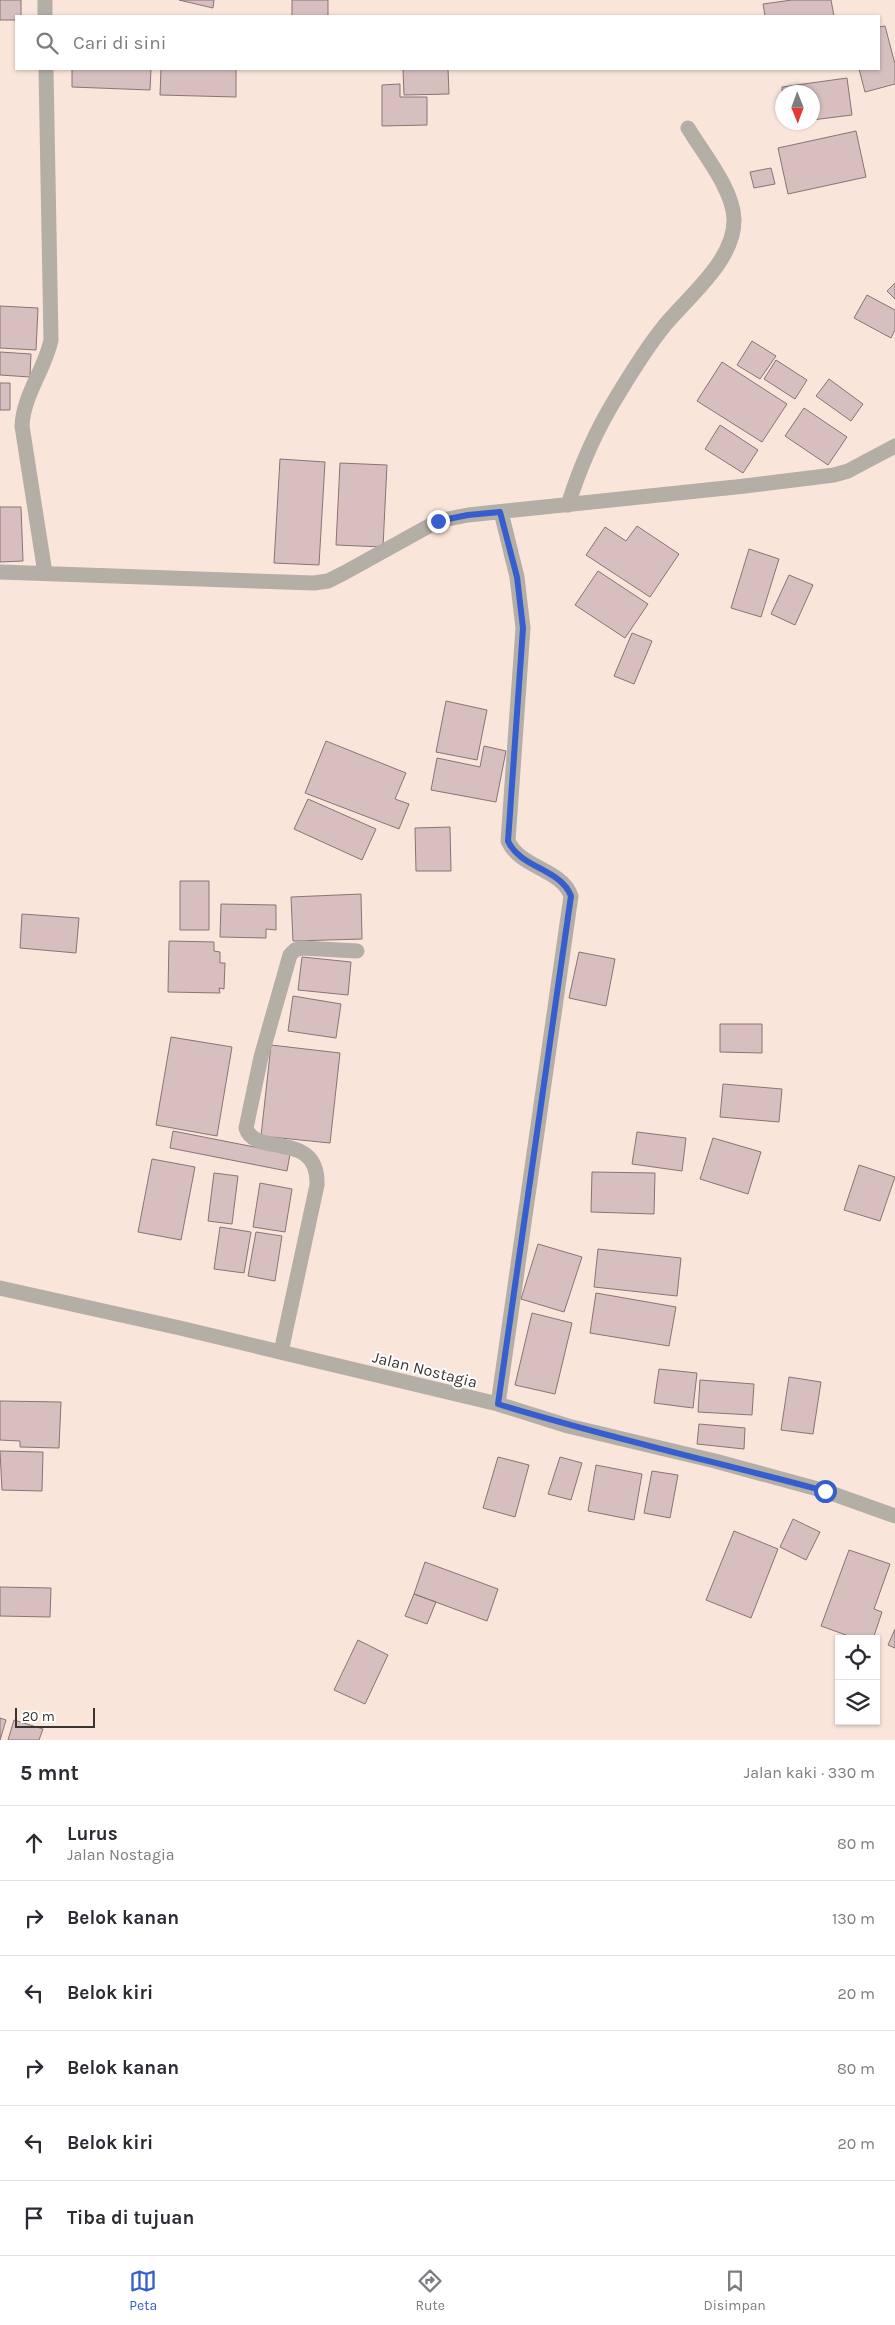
<!DOCTYPE html>
<html lang="id">
<meta charset="utf-8">
<style>
body{margin:0;font-family:Karla,sans-serif;background:#f7f7f7;color:#2b2b33}
.controls{position:absolute;right:15px;bottom:15px;display:grid;overflow:hidden;border-radius:0px;box-shadow:0 1px 4px #0004}
.controls button{width:45px;height:45px;display:grid;place-items:center;padding:0;border:0;border-bottom:1px solid #e1e1e2;background:#fff;color:#2b2b33;font:25px sans-serif}
.compass{position:absolute;left:775px;top:85px;width:45px;height:45px;border-radius:50%;background:#fff;box-shadow:0 1px 4px #0004;rotate:179deg}
.scale{position:absolute;left:15px;bottom:12px;width:80px;box-sizing:border-box;padding-left:5px;border:2px solid #3b332f;border-top:0;font-size:14px;line-height:18px;white-space:nowrap;color:#3b332f;-webkit-text-stroke:4px #fff;paint-order:stroke}
.stop{position:absolute;width:15px;height:15px;margin:-11px;border:4px solid #365ece;border-radius:50%;background:#fff}
.stop.end{background:#365ece;border-color:#fff;box-shadow:0 1px 5px #0008}
.list{margin:0;padding:0;list-style:none}
h2{display:flex;justify-content:space-between;align-items:center;height:65px;margin:0;padding:0 20px;font-size:21px}
h2 small{font-size:16px;font-weight:400;color:#7c7c81}
.list li{display:grid;grid-template-columns:32px 1fr auto;gap:15px;align-items:center;box-sizing:border-box;height:75px;padding:0 20px;border-top:1px solid #e1e1e2}
.list b{display:block;font-size:19px;white-space:nowrap}
.list p{margin:0;font-size:16px;white-space:nowrap;color:#7c7c81}
.list em{font-size:16px;font-style:normal;color:#7c7c81}
.icon{flex:none;width:28px;height:28px;fill:none;stroke:currentColor;stroke-width:2;stroke-linecap:round;stroke-linejoin:round}
.map{position:relative;flex:none;width:895px;height:1740px;overflow:hidden}
.search{position:absolute;background:#fff;box-shadow:0 1px 4px #0004;left:15px;right:15px;top:15px;height:55px;display:flex;align-items:center;gap:12px;box-sizing:border-box;padding:0 18px;border-radius:0px;color:#7c7c81;font-size:19px}
.sheet{height:515px;background:#fff}
nav{display:flex;justify-content:space-around;align-items:center;box-sizing:border-box;height:70px;border-top:1px solid #e1e1e2;background:#fff;font-size:14px;color:#7c7c81}
nav a{display:grid;justify-items:center;gap:2px}
nav .on{color:#365ece}
.map>svg:first-child{display:block}
.building{fill:#d6bfbe;stroke:#897474}
.lines{fill:none;stroke-linecap:round;stroke-linejoin:round}
.street{stroke:#b3aea6;stroke-width:15}
.route{stroke:#365ece;stroke-width:6}
.labels{text-anchor:middle;stroke-width:4;stroke-linejoin:round;paint-order:stroke}
.street-label{font-size:16px;fill:#3b332f;stroke:#fff}
</style>
<div class="map">
<svg width="895" height="1740" viewBox="0 0 895 1740">
<rect width="100%" height="100%" fill="#fae5db"/>
<path class="building" d="M0 0H21V16H16V20H0Z
M179 0H214L213 8Z
M292 0H328V16H292Z
M792 0H831L834 16H765L763 4Z
M885 26 895 64V84L865 92 859 69H879V27Z
M72 69H151L150 90 72 87Z
M161 69H236V97L160 95Z
M403 69H448L449 94 404 95Z
M847 78 852 115 812 120V92L782 94V87Z
M400 84V97H427V125L382 126V85Z
M856 131 866 177 788 194 778 148Z
M771 168 775 184 754 188 750 172Z
M895 283V299L887 291Z
M867 295 895 310V330L891 338 854 318Z
M0 306 38 308 36 350 0 348Z
M752 341 776 356 760 379 737 365Z
M0 352 31 354 30 377 0 375Z
M776 360 807 380 795 399 764 379Z
M722 362 787 404 762 442 697 401Z
M829 379 863 404 851 421 816 396Z
M0 383H10V410H0Z
M804 408 847 437 828 465 785 436Z
M720 425 758 450 743 473 705 449Z
M280 459 325 462 319 565 274 563Z
M340 463 387 465 383 547 336 545Z
M0 507H21L23 561 0 562Z
M637 526 679 554 650 597 586 555 605 527 626 541Z
M749 549 779 559 761 617 731 608Z
M598 571 648 604 625 638 575 605Z
M789 575 813 585 795 625 771 614Z
M632 633 652 641 634 684 614 676Z
M446 701 487 710 477 760 436 752Z
M326 741 406 773 395 799 409 804 399 829 305 793Z
M484 746 506 751 496 802 431 790 437 758 480 767Z
M308 799 376 829 362 860 294 829Z
M450 827 451 871H416L415 828Z
M180 881H209V930H180Z
M361 894 362 939 293 941 291 897Z
M221 904 276 905V930L266 929V938L220 937Z
M22 914 79 918 76 953 20 948Z
M169 941 214 942V951L220 952V963H225L224 989 219 988 220 993 168 992Z
M579 952 615 959 606 1006 569 998Z
M302 957 351 962 348 995 298 990Z
M293 996 341 1004 336 1038 288 1031Z
M720 1024H762V1053L720 1052Z
M171 1037 232 1047 217 1136 156 1125Z
M271 1045 340 1053 330 1143 261 1136Z
M723 1084 782 1089 779 1122 720 1117Z
M173 1131 290 1154 287 1171 170 1148Z
M637 1132 686 1138 682 1171 632 1164Z
M713 1138 761 1152 748 1194 700 1179Z
M152 1159 195 1167 181 1240 138 1232Z
M859 1165 895 1177 880 1221 844 1210Z
M592 1172 655 1173 654 1214 591 1212Z
M214 1173 238 1176 232 1224 208 1221Z
M260 1183 292 1189 285 1232 253 1227Z
M220 1227 251 1232 244 1273 214 1269Z
M256 1232 282 1236 275 1281 248 1276Z
M538 1244 582 1257 564 1312 521 1299Z
M598 1249 681 1258 677 1296 594 1287Z
M596 1293 676 1307 669 1346 590 1333Z
M532 1313 572 1323 555 1394 515 1385Z
M659 1369 697 1373 693 1408 654 1403Z
M789 1377 821 1382 813 1434 781 1430Z
M700 1380 754 1384 752 1415 698 1412Z
M0 1401 61 1402 59 1448 20 1447V1441L0 1440Z
M699 1424 745 1428 744 1449 697 1444Z
M0 1451 43 1452 42 1491 2 1490Z
M498 1457 529 1465 515 1517 483 1508Z
M560 1457 582 1463 571 1500 548 1494Z
M596 1465 642 1474 634 1520 588 1511Z
M652 1471 678 1475 670 1518 644 1513Z
M793 1519 820 1532 806 1560 780 1547Z
M734 1531 778 1549 751 1618 706 1600Z
M849 1550 890 1564 874 1609 882 1612 873 1639H857L821 1626Z
M425 1562 498 1589 487 1621 414 1594Z
M0 1587 51 1588 50 1617 0 1616Z
M414 1594 436 1602 427 1624 405 1616Z
M895 1629V1648L888 1645Z
M358 1640 388 1655 365 1704 334 1690Z
M0 1718 6 1720 0 1740Z
M14 1720 43 1729 39 1740H8Z"/>
<g class="lines">
<path class="street" d="M45 0V16
M568 505C580 467 595 432 616 398 631 373 647 347 665 325 689 296 735 260 734 219 733 189 703 153 688 128
M0 572 314 583 328 581 344 573 438 521 468 515 745 486 834 475 848 471 895 446
M45 573 22 426C23 396 45 369 51 340L46 69
M0 1288 180 1328 498 1404 568 1426 715 1461 825 1491 895 1516
M281 1352 317 1185C319 1129 255 1158 246 1128L261 1057 290 955 295 950 302 948 357 951
M498 1404 571 896C562 869 520 868 508 841L523 628 517 577 501 512"/>
</g>
<g class="lines">
<path class="route" d="M438 521 468 515 500 512 517 577 523 628 508 841C520 868 561 869 571 896L498 1404C606 1437 716 1462 825 1491"/>
</g>
<g class="labels">
<g class="street-label">
<text transform="translate(425 1369) rotate(14)" y="6">Jalan Nostagia</text>
</g>
</g>
</svg>
<div class="controls">
<button><svg class="icon" aria-label="locate" viewBox="0 0 24 24"><circle cx="12" cy="12" r="6"/><path d="M12 2v4M12 18v4M2 12h4M18 12h4"/></svg></button>
<button><svg class="icon" aria-label="layers" viewBox="0 0 24 24"><path d="M12 4l9 5-9 5-9-5zM3 14l9 5 9-5"/></svg></button>
</div>
<svg class="compass" viewBox="-18 -18 36 36"><path d="M0-13l5 13h-10z" fill="#e53935"/><path d="M0 13l5-13h-10z" fill="#7c7c81"/></svg>
<div class="scale">20 m</div>
<div class="stop" style="left:825px;top:1491px"></div>
<div class="stop end" style="left:438px;top:521px"></div>
<div class="search"><svg class="icon" aria-label="search" viewBox="0 0 24 24"><circle cx="10" cy="10" r="6"/><path d="M15 15l6 6"/></svg>Cari di sini</div>
</div>
<section class="sheet">
<h2>5 mnt<small>Jalan kaki · 330 m</small></h2>
<ul class="list">
<li><svg class="icon" aria-label="ahead" viewBox="0 0 24 24"><path d="M12 20V5M6 11l6-6 6 6"/></svg><div><b>Lurus</b><p>Jalan Nostagia</p></div><em>80 m</em></li>
<li><svg class="icon" aria-label="right" viewBox="0 0 24 24"><path d="M7 20v-9h11M14 6l5 5-5 5"/></svg><div><b>Belok kanan</b></div><em>130 m</em></li>
<li><svg class="icon" aria-label="left" viewBox="0 0 24 24"><path d="M17 20v-9H6M10 6l-5 5 5 5"/></svg><div><b>Belok kiri</b></div><em>20 m</em></li>
<li><svg class="icon" aria-label="right" viewBox="0 0 24 24"><path d="M7 20v-9h11M14 6l5 5-5 5"/></svg><div><b>Belok kanan</b></div><em>80 m</em></li>
<li><svg class="icon" aria-label="left" viewBox="0 0 24 24"><path d="M17 20v-9H6M10 6l-5 5 5 5"/></svg><div><b>Belok kiri</b></div><em>20 m</em></li>
<li><svg class="icon" aria-label="arrive" viewBox="0 0 24 24"><path d="M6 21V4h12l-3 4 3 4H6"/></svg><div><b>Tiba di tujuan</b></div></li>
</ul>
</section>
<nav>
<a class="on"><svg class="icon" aria-label="map" viewBox="0 0 24 24"><path d="M3 6l6-2 6 2 6-2v14l-6 2-6-2-6 2zM9 4v14M15 6v14"/></svg>Peta</a>
<a><svg class="icon" aria-label="directions" viewBox="0 0 24 24"><path d="M12 3l9 9-9 9-9-9zM9 14v-3h6M13 9l2 2-2 2"/></svg>Rute</a>
<a><svg class="icon" aria-label="saved" viewBox="0 0 24 24"><path d="M7 4h10v16l-5-4-5 4z"/></svg>Disimpan</a>
</nav>
